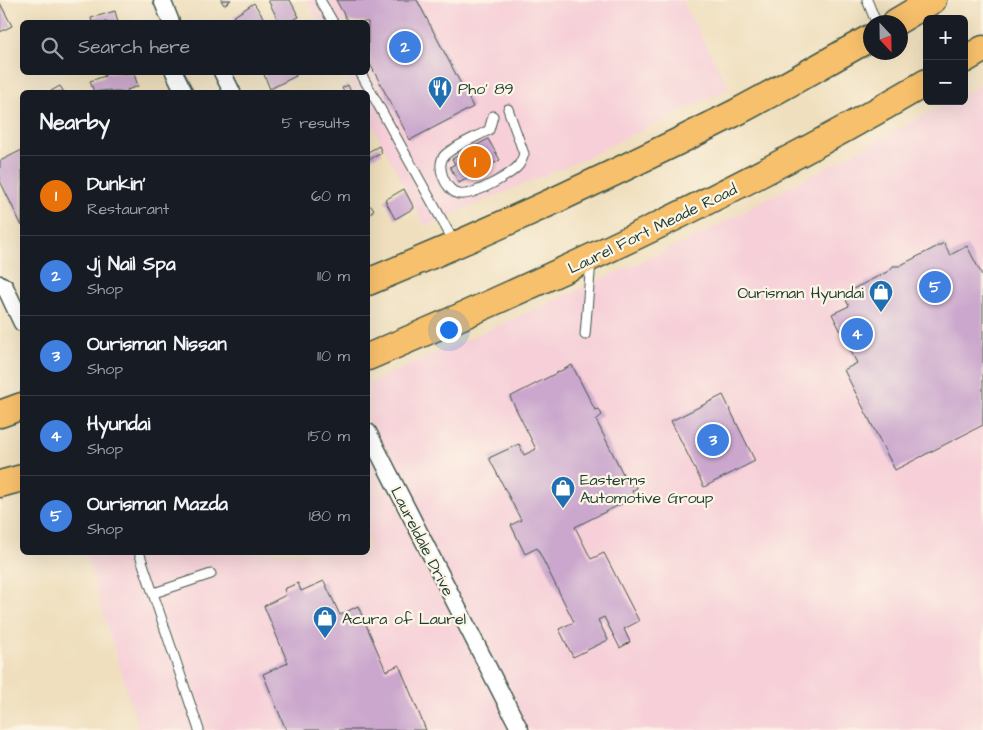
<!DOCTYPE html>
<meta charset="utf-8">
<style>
body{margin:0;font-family:"Architects Daughter",sans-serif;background:#242831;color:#f1f3f6}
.controls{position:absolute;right:15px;top:15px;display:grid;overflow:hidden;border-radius:8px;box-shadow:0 5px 20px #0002}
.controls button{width:45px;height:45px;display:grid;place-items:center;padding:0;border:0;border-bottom:1px solid #363941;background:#171b24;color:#f1f3f6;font:25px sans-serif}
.compass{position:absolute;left:863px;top:15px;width:45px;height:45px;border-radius:50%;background:#171b24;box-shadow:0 5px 20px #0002;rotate:158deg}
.you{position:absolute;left:448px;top:329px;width:18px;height:18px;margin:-12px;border:4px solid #fff;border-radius:50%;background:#1a73e8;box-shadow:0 0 0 8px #1a73e833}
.badge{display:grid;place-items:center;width:32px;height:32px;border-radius:50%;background:#db2777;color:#fff;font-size:16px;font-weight:700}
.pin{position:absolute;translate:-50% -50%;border:2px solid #fff;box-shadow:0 1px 5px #0006}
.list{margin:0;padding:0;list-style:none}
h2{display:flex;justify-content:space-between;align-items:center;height:65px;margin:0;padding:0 20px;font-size:21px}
h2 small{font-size:16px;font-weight:400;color:#9ea1a6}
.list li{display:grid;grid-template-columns:32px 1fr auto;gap:15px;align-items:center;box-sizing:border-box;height:80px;padding:0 20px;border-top:1px solid #363941}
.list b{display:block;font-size:19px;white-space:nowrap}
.list p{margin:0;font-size:16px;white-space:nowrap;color:#9ea1a6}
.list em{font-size:16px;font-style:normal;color:#9ea1a6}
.icon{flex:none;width:28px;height:28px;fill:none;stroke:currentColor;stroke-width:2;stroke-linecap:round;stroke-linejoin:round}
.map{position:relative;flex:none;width:983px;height:730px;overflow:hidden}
.search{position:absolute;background:#171b24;box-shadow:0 5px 20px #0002;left:20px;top:20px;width:350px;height:55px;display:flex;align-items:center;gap:12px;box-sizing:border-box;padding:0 18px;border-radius:8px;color:#9ea1a6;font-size:19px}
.panel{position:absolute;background:#171b24;box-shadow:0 5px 20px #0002;left:20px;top:90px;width:350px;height:465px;border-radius:8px}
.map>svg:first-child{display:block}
.built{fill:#f6cfd8}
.building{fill:#cba7cd}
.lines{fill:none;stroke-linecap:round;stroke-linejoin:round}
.lane-casing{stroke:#3e5549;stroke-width:11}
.street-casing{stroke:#3e5549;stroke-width:19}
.primary-casing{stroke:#3e5549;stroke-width:29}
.lane{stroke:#fff;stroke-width:9}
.street{stroke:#fff;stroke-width:16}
.primary{stroke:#f7c06c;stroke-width:26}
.labels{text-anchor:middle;stroke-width:4.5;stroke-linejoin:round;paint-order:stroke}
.poi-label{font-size:16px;fill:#1f3d34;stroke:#fcf5e5;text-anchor:start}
.street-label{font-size:16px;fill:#1f3d34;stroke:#fcf5e5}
</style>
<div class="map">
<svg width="983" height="730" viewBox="0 0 983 730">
<rect width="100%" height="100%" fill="#fcf5e5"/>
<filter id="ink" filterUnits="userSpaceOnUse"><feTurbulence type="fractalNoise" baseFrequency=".02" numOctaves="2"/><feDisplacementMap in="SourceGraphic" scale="10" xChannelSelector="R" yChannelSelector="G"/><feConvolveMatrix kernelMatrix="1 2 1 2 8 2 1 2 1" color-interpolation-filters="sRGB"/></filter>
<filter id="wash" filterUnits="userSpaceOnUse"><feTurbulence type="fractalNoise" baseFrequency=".0096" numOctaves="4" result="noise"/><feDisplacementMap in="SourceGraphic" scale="20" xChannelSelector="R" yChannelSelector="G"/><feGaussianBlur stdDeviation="1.12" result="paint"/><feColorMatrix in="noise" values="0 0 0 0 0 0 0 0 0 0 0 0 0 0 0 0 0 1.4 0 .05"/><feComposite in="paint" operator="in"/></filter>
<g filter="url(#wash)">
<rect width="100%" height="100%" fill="#efdfbe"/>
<path class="built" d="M306 0H682L729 88 581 160 425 226 368 117V92H355L344 73 368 72V22H318Z
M983 83V730H139L85 553 368 552V384L698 236 951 101H964V94Z"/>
<g id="blocks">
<path class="building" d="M221 0H231L224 5Z
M268 0H290L299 17 288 22H279Z
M336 0H417L473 107 410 140 368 60V22H348Z
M0 3 12 26 0 32Z
M254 3 266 22H236L233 17Z
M115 11 118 22H92L91 18Z
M104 72 134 74 138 86 127 90 128 92H111L110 90 94 92 90 81 105 76Z
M263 72H294L296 76 270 89Z
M348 85 351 92H344L342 88Z
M60 86 64 92H52L51 91Z
M488 139 500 160 459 183 450 167 455 164 452 159Z
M379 146 382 153 370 159 368 152Z
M22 150V226L0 181V161Z
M404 189 414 208 395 219 385 200Z
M368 204 374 209 368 218Z
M944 243 950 255 967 246 983 277V425L895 470 844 370 857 363 832 314 849 306 843 294 889 271 893 266H899Z
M572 365 595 410 599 409 602 415 596 420 629 486 635 483 637 488 632 491 635 497 575 527 591 559 604 553 639 621 624 629 630 642 620 648 604 617 598 620 608 640 573 657 559 629 574 622 537 548 525 554 511 525 521 520 489 458 519 444 524 455 536 449 510 397Z
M723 395 755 461 704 487 671 421Z
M324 581 340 615 358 606 386 671 399 665 426 730H286L263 674 288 663 264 606 286 595 284 589 298 583 301 591Z"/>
</g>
</g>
<g filter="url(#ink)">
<use href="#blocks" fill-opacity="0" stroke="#3e5549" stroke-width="1"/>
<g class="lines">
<defs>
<path id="lane" d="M320 0 333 22
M867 0 876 22
M360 72 454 242
M493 116 489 130C476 137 458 144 446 154 434 163 445 191 459 194 471 197 511 175 519 165 521 162 523 157 524 154L508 109
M585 335 591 261
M139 552 199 730
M154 593 211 574"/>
<path id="street" d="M162 0 171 22
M174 72 184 92
M222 72 232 92
M0 284 5 287 22 323
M368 432 520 730"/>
<path id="primary" d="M896 22 933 0
M964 60 983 49
M368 282C492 231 615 174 735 113 781 89 825 63 870 38
M368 357C559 275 747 188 927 82
M0 414 22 406
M0 484 22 478"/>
</defs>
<use href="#lane" class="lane-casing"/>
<use href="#street" class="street-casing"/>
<use href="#primary" class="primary-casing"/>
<use href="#lane" class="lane"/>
<use href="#street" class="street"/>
<use href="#primary" class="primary"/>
</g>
</g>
<defs>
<symbol id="restaurant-pin" viewBox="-11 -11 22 30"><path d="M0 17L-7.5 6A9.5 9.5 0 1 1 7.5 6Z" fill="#1f6fb2" stroke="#fcf5e5"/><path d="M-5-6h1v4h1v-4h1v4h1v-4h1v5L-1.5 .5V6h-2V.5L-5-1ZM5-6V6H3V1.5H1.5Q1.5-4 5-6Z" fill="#fff"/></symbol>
<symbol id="shop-pin" viewBox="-11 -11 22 30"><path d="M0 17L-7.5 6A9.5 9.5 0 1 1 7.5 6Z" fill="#1f6fb2" stroke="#fcf5e5"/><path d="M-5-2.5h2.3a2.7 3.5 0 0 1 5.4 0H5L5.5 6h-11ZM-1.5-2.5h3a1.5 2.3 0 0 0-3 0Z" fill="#fff"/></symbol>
</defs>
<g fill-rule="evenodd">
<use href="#restaurant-pin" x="426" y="74" width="28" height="38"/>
<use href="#shop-pin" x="867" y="278" width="28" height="38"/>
<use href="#shop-pin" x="549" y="474" width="28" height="38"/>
<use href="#shop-pin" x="311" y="604" width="28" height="38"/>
</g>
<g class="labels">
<g class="poi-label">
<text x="458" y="94">Pho' 89</text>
<text x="864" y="298" text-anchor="end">Ourisman Hyundai</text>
<text x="580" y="485">Easterns<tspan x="580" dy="18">Automotive Group</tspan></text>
<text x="342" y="624">Acura of Laurel</text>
</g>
<g class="street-label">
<text transform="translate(652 228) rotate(-26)" y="6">Laurel Fort Meade Road</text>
<text transform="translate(423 541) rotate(63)" y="6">Laureldale Drive</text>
</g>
</g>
</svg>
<div class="controls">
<button>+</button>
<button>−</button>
</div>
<svg class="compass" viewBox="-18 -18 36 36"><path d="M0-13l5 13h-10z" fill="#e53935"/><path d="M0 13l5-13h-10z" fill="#9ea1a6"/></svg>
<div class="you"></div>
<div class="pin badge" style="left:475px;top:162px;background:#e8710a">1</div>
<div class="pin badge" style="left:405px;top:47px;background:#3f7fe0">2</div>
<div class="pin badge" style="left:713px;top:440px;background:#3f7fe0">3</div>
<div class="pin badge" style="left:857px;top:334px;background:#3f7fe0">4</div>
<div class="pin badge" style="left:935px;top:287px;background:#3f7fe0">5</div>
<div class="search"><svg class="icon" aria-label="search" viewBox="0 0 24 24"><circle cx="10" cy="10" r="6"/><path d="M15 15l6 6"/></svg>Search here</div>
<section class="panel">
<h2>Nearby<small>5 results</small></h2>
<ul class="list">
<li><span class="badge" style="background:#e8710a">1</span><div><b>Dunkin'</b><p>Restaurant</p></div><em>60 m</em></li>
<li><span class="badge" style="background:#3f7fe0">2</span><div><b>Jj Nail Spa</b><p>Shop</p></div><em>110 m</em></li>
<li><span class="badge" style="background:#3f7fe0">3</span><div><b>Ourisman Nissan</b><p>Shop</p></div><em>110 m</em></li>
<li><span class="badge" style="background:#3f7fe0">4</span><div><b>Hyundai</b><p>Shop</p></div><em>150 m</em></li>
<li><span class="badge" style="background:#3f7fe0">5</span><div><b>Ourisman Mazda</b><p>Shop</p></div><em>180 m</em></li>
</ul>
</section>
</div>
